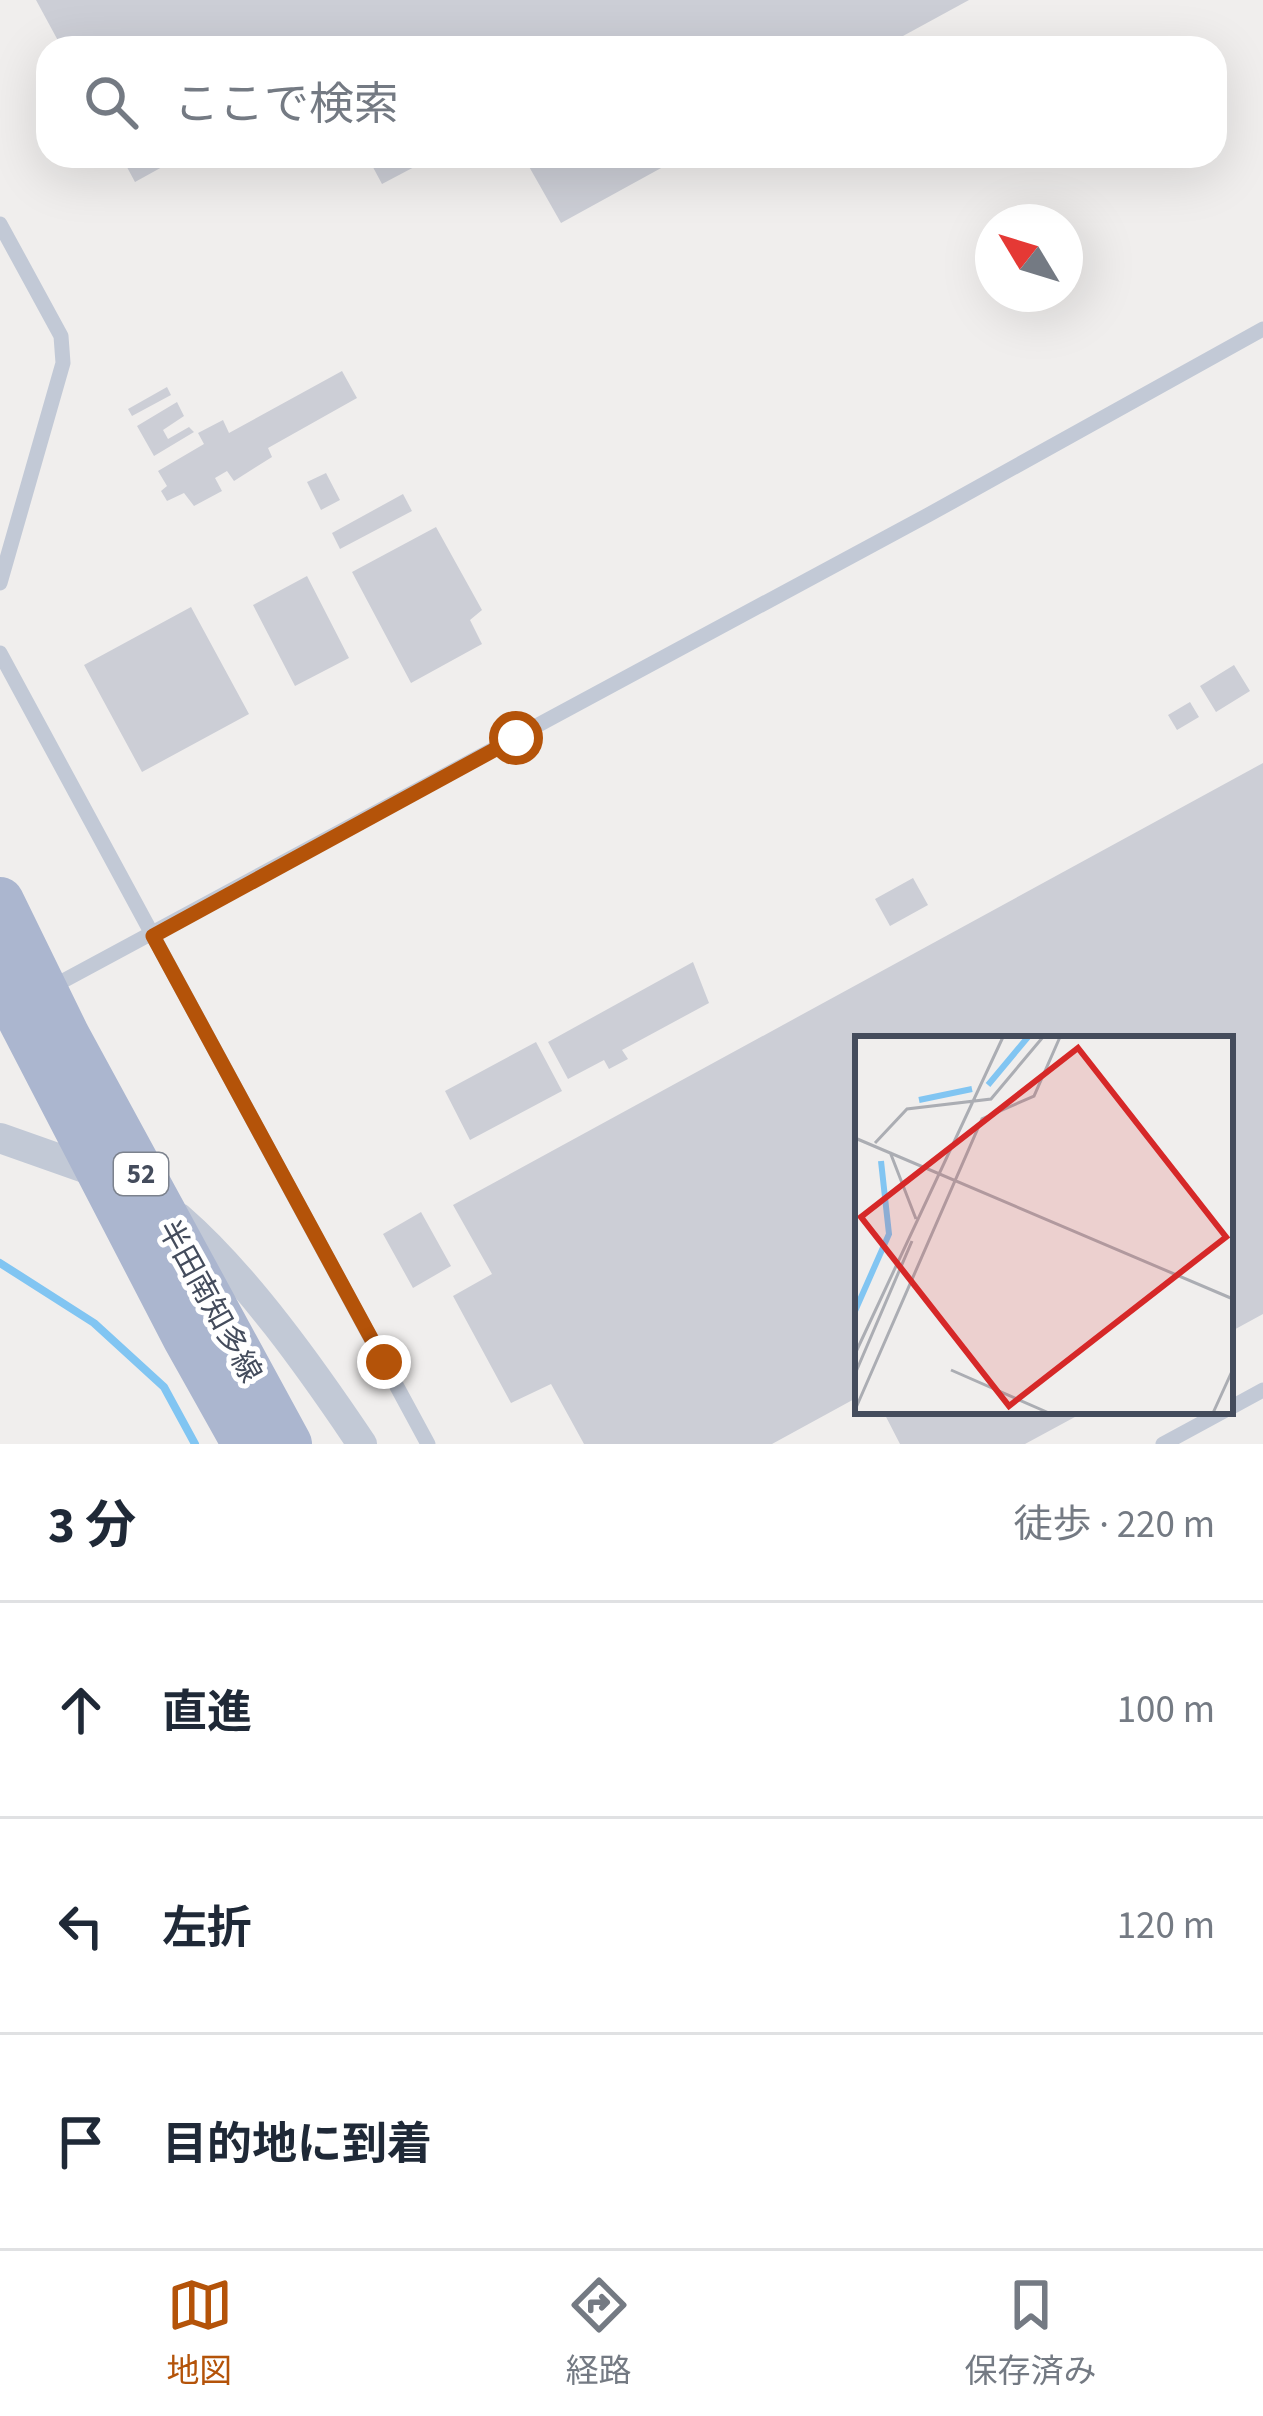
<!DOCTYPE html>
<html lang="ja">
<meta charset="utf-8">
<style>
body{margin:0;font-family:"Source Sans 3","Noto Sans JP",sans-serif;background:#f2f2f3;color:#1f2937}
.compass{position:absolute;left:975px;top:204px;width:108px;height:108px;border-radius:50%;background:#fff;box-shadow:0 12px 48px #0002;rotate:308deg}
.stop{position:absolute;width:36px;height:36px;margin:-27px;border:9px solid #b45309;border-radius:50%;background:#fff}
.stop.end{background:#b45309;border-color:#fff;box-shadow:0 3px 12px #0008}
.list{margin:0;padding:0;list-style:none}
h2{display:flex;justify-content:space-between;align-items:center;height:156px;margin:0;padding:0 48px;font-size:51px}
h2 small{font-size:39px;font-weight:400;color:#747a83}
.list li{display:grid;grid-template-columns:78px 1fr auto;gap:36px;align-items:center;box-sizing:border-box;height:216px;padding:0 48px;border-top:3px solid #e0e1e3}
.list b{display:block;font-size:45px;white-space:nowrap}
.list em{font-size:39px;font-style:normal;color:#747a83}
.icon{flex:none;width:66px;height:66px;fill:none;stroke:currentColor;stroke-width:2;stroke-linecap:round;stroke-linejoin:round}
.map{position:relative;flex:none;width:1263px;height:1444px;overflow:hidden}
.search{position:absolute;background:#fff;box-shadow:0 12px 48px #0002;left:36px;right:36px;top:36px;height:132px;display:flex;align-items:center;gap:30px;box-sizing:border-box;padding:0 42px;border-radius:36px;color:#747a83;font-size:45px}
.sheet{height:804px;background:#fff}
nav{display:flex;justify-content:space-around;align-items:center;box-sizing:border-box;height:168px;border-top:3px solid #e0e1e3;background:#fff;font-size:33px;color:#747a83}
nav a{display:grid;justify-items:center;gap:6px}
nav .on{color:#b45309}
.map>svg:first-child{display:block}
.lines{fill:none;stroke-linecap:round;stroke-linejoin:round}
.stream{stroke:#81c5f2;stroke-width:8}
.building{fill:#ccced6}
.lane{stroke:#c2c9d6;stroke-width:15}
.street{stroke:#c2c9d6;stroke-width:30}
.primary{stroke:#abb6cf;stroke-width:48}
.route{stroke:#b45309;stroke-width:15}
.labels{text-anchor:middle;stroke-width:10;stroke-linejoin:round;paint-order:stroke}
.shield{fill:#fff;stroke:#7c828d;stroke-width:3}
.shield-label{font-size:27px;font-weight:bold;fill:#444c5c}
.street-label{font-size:30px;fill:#444c5c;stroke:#fff}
.inset-river{fill:none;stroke:#81c5f2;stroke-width:6}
.inset-road{fill:none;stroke:#abadb3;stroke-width:3}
.view{fill:#d62828;fill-opacity:0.15;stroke:#d62828;stroke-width:6}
.inset-edge{fill:none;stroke:#444c5c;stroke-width:6}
</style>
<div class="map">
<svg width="1263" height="1444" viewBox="0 0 1263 1444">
<rect width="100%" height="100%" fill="#f0eeed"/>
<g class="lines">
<path class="stream" d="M0 1263 94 1323 164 1387 195 1444"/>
</g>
<path class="building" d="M36 0H969L881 48H62Z
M121 156H182L135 182Z
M367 156H435L382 184Z
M523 156H683L561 223Z
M342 371 357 398 268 448 272 457 234 481 227 471 215 478 222 491 194 506 184 493 167 501 161 491 167 486 158 471 204 444 198 433 223 420 229 433Z
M167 387 171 395 132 416 128 409Z
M177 402 184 416 163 430 168 439 189 427 194 432 154 456 137 426Z
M326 473 340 500 321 510 307 482Z
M403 494 412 511 340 549 332 533Z
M436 527 482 610 470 620 482 644 411 683 352 572Z
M307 576 349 658 295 686 253 605Z
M191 607 249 714 142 772 84 665Z
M1234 665 1250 691 1216 712 1200 686Z
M1190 702 1199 717 1177 730 1168 715Z
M1263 763V1314L1230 1332V1039H858V1397L772 1444H584L551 1384 511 1403 453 1296 492 1274 453 1205Z
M913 878 928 905 890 926 875 899Z
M693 962 709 1003 622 1050 628 1059 609 1069 604 1060 568 1079 548 1042Z
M536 1042 562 1091 470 1140 445 1091Z
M421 1212 451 1266 413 1288 383 1234Z
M883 1411H1086L1025 1444H900Z"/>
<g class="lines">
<path class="lane" d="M0 224 61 336 63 363 0 583
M0 653 428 1444
M50 988 928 515 1263 329
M1230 1408 1263 1390
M1163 1444 1224 1411"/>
<path class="street" d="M0 1138 102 1174
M179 1218C246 1276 313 1371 362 1444"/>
<path class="primary" d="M0 901 66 1036 288 1444
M0 978 186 1337 246 1444"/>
</g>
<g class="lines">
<path class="route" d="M384 1362 153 936 516 738"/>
</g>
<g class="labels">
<rect class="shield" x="114" y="1153" width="54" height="42" rx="9"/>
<g class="shield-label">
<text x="141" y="1183">52</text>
</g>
<g class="street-label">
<text transform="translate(210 1301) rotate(61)" y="10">半田南知多線</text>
</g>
</g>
<g transform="translate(855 1036)">
<rect width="378" height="378" fill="#f0eeed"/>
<path class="inset-river" d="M133 49 173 1M64 64 117 53M0 275 34 198 26 125"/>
<path class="inset-road" d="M0 102 378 263M20 107 52 73 136 63 188 1M35 116 61 183M0 318 148 1M96 334 194 377M0 338 57 205M0 374 127 83 179 60 205 1M358 377 378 333"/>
<path class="view" d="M223 12 371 201 154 370 6 181Z"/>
<rect width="378" height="378" class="inset-edge"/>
</g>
</svg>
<svg class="compass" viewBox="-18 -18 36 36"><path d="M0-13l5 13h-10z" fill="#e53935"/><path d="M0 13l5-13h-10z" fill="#747a83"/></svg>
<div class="stop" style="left:516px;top:738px"></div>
<div class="stop end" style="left:384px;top:1362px"></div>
<div class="search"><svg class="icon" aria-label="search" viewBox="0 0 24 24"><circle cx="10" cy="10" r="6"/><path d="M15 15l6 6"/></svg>ここで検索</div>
</div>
<section class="sheet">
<h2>3 分<small>徒歩 · 220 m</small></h2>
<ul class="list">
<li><svg class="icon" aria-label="ahead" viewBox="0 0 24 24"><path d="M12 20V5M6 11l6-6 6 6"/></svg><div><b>直進</b></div><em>100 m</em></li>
<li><svg class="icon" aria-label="left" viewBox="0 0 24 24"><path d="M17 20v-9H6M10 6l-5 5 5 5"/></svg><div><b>左折</b></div><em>120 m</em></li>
<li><svg class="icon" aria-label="arrive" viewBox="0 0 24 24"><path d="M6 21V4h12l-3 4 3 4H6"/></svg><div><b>目的地に到着</b></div></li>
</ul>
</section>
<nav>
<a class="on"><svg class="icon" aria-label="map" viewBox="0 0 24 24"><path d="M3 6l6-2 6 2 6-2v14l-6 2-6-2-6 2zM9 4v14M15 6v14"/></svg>地図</a>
<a><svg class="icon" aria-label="directions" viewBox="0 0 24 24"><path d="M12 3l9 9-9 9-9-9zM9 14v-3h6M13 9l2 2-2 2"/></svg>経路</a>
<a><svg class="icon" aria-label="saved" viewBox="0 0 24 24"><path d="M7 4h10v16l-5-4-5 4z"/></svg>保存済み</a>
</nav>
